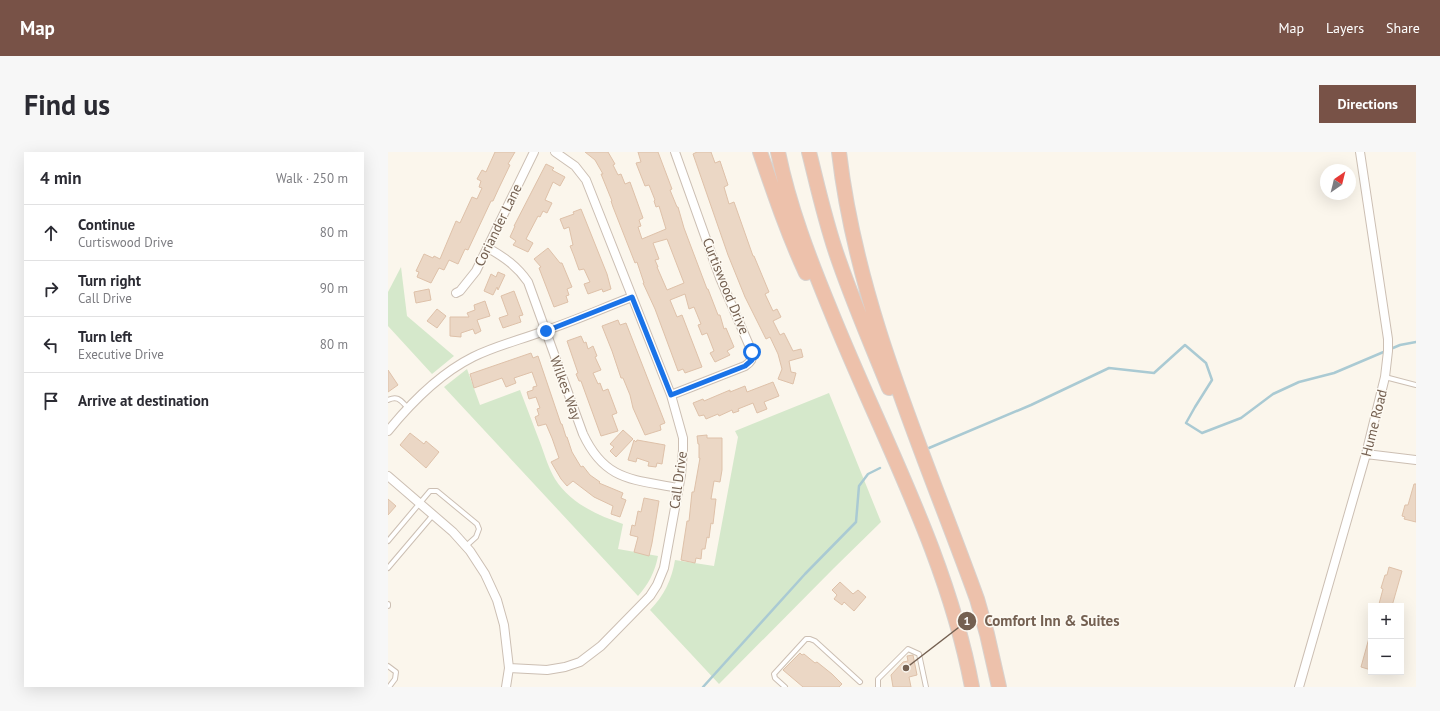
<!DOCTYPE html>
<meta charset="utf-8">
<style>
body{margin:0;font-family:"PT Sans",sans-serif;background:#f7f7f7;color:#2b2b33}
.controls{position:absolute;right:12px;bottom:12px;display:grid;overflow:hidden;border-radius:0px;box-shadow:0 4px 16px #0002}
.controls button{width:36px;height:36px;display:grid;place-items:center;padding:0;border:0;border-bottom:1px solid #e1e1e2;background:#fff;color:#2b2b33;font:20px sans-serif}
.compass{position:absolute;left:932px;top:12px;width:36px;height:36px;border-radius:50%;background:#fff;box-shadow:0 4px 16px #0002;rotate:35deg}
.stop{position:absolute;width:12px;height:12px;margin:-9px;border:3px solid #1a73e8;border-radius:50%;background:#fff}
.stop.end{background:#1a73e8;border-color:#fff;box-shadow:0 1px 4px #0008}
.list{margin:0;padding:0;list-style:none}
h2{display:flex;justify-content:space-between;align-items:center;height:52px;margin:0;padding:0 16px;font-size:17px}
h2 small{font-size:13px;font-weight:400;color:#7c7c81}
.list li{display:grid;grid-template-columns:26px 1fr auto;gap:12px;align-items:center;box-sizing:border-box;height:56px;padding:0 16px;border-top:1px solid #e1e1e2}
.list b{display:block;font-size:15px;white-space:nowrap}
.list p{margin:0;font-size:13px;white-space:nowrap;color:#7c7c81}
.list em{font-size:13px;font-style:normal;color:#7c7c81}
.icon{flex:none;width:22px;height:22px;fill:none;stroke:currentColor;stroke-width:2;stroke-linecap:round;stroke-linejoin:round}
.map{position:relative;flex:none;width:1028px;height:535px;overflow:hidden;border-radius:0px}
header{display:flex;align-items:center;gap:24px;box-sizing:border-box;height:56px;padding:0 20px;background:#785247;color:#fff}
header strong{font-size:19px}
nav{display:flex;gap:22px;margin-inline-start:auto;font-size:14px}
.intro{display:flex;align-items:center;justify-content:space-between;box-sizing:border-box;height:96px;padding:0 24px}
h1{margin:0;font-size:28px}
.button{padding:10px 18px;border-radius:0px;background:#785247;color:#fff;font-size:14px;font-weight:700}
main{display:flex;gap:24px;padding:0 24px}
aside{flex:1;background:#fff;border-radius:0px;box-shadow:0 4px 16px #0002}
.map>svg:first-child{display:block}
.green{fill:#d5e8cb}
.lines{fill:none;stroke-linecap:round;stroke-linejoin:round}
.stream{stroke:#aacad3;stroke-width:2.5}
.building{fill:#ebd7c5;stroke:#dec1a9;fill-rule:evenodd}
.service-casing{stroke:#ccbfb3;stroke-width:6}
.minor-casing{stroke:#ccbfb3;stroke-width:10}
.motorway-casing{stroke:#d8d2ce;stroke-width:16}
.service{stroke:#fff;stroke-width:4}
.minor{stroke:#fff;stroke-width:8}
.motorway{stroke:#edc1ab;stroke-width:14}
.route{stroke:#1a73e8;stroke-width:5}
.labels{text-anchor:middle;stroke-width:3;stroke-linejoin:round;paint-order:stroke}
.street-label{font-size:14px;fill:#746051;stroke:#fdfaf3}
.leader{fill:none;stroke:#746051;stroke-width:1.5}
.callout-dot{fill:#746051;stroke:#fdfaf3;stroke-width:1.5}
.mark-label{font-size:12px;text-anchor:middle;font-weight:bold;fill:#fff}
.callout-label{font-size:15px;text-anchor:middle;font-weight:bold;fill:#746051;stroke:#fdfaf3;stroke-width:3;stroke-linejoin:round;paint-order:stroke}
</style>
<header>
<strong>Map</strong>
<nav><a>Map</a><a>Layers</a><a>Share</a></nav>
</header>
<div class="intro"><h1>Find us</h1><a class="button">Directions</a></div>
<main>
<aside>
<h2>4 min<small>Walk · 250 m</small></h2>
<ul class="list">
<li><svg class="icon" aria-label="ahead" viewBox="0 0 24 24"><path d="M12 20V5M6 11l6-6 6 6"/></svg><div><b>Continue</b><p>Curtiswood Drive</p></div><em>80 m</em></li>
<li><svg class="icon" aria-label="right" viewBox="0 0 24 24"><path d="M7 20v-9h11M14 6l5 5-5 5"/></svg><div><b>Turn right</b><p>Call Drive</p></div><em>90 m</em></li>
<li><svg class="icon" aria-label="left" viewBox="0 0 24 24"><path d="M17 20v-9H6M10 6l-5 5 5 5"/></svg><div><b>Turn left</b><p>Executive Drive</p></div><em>80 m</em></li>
<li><svg class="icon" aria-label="arrive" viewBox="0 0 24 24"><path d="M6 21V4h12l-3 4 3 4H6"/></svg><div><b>Arrive at destination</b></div></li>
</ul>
</aside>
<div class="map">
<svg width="1028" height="535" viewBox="0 0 1028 535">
<rect width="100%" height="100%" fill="#fbf6ec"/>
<path class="green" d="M13 115 19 164 66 204 44 222 0 174V140Z
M79 217 92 253 132 238C139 256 146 275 153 293 157 304 161 317 167 327 182 351 209 363 235 372L230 397 270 404C267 420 260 433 250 444L56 235Z
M441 241 493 370 446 416 331 532 262 458C276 444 284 427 287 408L326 414 350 285 347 279Z"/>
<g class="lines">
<path class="stream" d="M541 296 643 253 721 216 766 221 797 193 818 211 824 228 807 255 798 271 814 281 853 266 885 242 911 230 946 221 1012 193 1028 190
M315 535 417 422 468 370 471 334 480 322 492 316"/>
</g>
<path class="building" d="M107 0H127L120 12 122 13 110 38 105 49H103L80 98 77 97 70 112 61 108 56 118 51 116 43 131 29 125 31 120 28 119 36 102 45 106 46 104 52 107 68 69 72 71 84 45 89 47 94 36 91 35 93 29 89 27 94 18 98 20Z
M197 0H220L227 12 225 13 230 23 233 22 237 32 242 30 255 66 251 68 253 74 250 75 254 87 278 77 271 54 268 55 266 49 267 48 261 33 257 34 248 11 253 10 250 0H270L284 37 282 38 289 55H290L296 76 319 137H320L330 163H332L336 177 338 176 346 195 339 199 342 203 327 210 322 201 326 199 319 181 314 183 310 173 313 172 306 155 301 157 297 142 282 148 289 165 294 163 314 215 297 221 295 217 290 219 267 157 255 131H256L249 110 247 111 225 55 223 49H224L213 22H215L207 8ZM279 87 296 131 279 138 269 115H270L267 108 271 107 265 91Z
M309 0H323L327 11 332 9 340 33 336 35 341 52 346 50 365 104H366L381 140 377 142 385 159 389 157 393 165 385 169 392 183 396 181 405 199 413 197 415 205 401 209 403 220 408 221 405 232 390 227 394 217 390 202 382 185 378 187 357 145 340 103 305 2Z
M158 12 166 16 164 18 177 25 172 34 165 30 157 48 164 51 159 61 155 59 152 65 150 64 138 87 145 91 140 100 125 93 128 89 122 85 127 74H126Z
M193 57 219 122 223 137 215 140 214 137 200 142 196 132 202 130 196 117 191 118 186 104 182 94 185 93 181 75 176 77 172 67 186 62 185 60Z
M160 96 172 111H174L184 135 179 137 181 143 178 144 180 150 166 155 151 116 153 115 146 107Z
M110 120 117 123 110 138 109 135 105 143 96 139 103 122 108 125Z
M41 137 43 148 28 151 26 140Z
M126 139 135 163 131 164 133 170 115 176 111 166 120 163 113 144Z
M97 149 102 164 89 168 93 179 87 182 85 177 73 181V185L62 184V165H81L79 161 87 158 86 153Z
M49 157 58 164 49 176 39 169Z
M230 168 232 173 238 171 277 271 272 273 273 278 257 283 245 256 242 243 235 226H233L224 199 214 174Z
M193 184 196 191 198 190 200 197 205 194 209 204 207 205 213 218 205 221 210 232 212 231 215 239 220 237 229 261 224 263 230 279 213 284 193 229H191L188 222 190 221 179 189Z
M143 201 145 206 150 204 173 272H174L178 285H179L184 300 193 315 195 314 202 323 212 330 211 331 235 341 233 346 238 348 232 365 223 362 225 354 206 345 185 329 179 334 173 327 163 310 171 306 164 286 158 272 150 274 147 265 151 263 149 257 152 256 148 245 141 247 139 240 145 238V235L149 234 144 220 126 226 128 231 118 235 114 226 86 236 82 222Z
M0 218 10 233 0 240Z
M385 230 391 244 376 250 379 257 369 261 365 251 350 257 351 259 345 261 344 258 331 264 330 262 318 267 316 263 311 264 305 251 315 247 316 249 342 238V240L357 234 359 240Z
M235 278 245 287 228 305 222 299 226 295 222 292Z
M22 281 36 292 38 289 51 300 38 316 12 293Z
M319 283V286H334V318L332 330 326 329 323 347H328L325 372 323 371 321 386 319 385 317 397H314L313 407 308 406 307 411 293 408 299 369H301L304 340H306L312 306H311V292H310L309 284Z
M246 288 248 290 249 288 277 293 274 312 269 311 268 315 260 314 261 310 249 306 248 310 240 308Z
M1026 332H1028V370L1016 367 1017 365 1014 364 1017 353H1020Z
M256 346 271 349 264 391 261 404 246 400 250 385 242 383 244 373 247 374 250 359 253 360Z
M0 347 8 354 0 363Z
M1001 415 1014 419 1004 454H997L991 452 995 437 993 436 997 423H999Z
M452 430 465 442 470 438 478 445 466 459 456 450 454 453 446 447 449 443 444 438Z
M981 486H983V518L973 515Z
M412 501 414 503 416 502 427 511 429 510 444 522 454 532 451 535H415L395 518Z
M525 503 529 523 521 525 523 535H505L503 523 515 510 520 509 519 504Z"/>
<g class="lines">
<defs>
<path id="service" d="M997 225 1028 233
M0 248C10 243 13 249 20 256
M0 389 42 339H49L89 372 91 377 88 385 78 394
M0 416 45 363
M0 452V454
M0 514 8 520 7 527 1 535
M397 535 387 526 386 522 418 487H422L427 489 472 530
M490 535V527L520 497 531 502 538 535"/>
<path id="minor" d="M100 96C116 105 129 114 140 130L195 282C217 329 244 327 290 336
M68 141 72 139 88 119 146 0
M283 243 357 214C363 210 365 207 364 200L332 126 287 0
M0 279C22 252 53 221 85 205 107 194 132 188 156 179 186 169 215 156 244 145
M978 302 1028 308
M0 324 65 380 82 399 97 422 109 448 116 473 121 516 118 535
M121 516 159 518 177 515 192 510 213 494 262 444 269 433 276 416 293 323 295 298V286L283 243 198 28 187 14 167 0
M911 535 978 302 997 225 1000 199V187L972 0"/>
<path id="motorway" d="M372 0C386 41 400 82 418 121
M390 0C401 54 421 106 442 157 492 282 559 402 584 535
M421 0C430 36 438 73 451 109 466 152 484 194 501 236
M451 0C469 156 536 300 589 447L599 482 611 535"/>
</defs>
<use href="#service" class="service-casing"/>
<use href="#minor" class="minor-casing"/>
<use href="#motorway" class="motorway-casing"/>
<use href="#service" class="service"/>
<use href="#minor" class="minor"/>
<use href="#motorway" class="motorway"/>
</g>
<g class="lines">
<path class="route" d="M158 179 244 145 283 243 357 214 364 208V200"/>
</g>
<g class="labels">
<g class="street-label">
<text transform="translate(110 73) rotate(-64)" y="5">Coriander Lane</text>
<text transform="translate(338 134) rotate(68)" y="5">Curtiswood Drive</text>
<text transform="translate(178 236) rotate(70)" y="5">Wilkes Way</text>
<text transform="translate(986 271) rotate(-76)" y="5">Hume Road</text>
<text transform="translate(290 328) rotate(-82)" y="5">Call Drive</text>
</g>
</g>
<path class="leader" d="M518 516L579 469"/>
<g class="callout-dot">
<circle cx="518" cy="516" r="4"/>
<circle cx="579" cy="469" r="10"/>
</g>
<g class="mark-label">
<text x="579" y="473">1</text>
</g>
<g class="callout-label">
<text x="664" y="474">Comfort Inn &amp; Suites</text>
</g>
</svg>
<div class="controls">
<button>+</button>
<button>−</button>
</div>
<svg class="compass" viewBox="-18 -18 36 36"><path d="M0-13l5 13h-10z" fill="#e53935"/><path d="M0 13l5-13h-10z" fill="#7c7c81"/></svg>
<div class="stop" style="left:364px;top:200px"></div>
<div class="stop end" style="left:158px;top:179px"></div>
</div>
</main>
